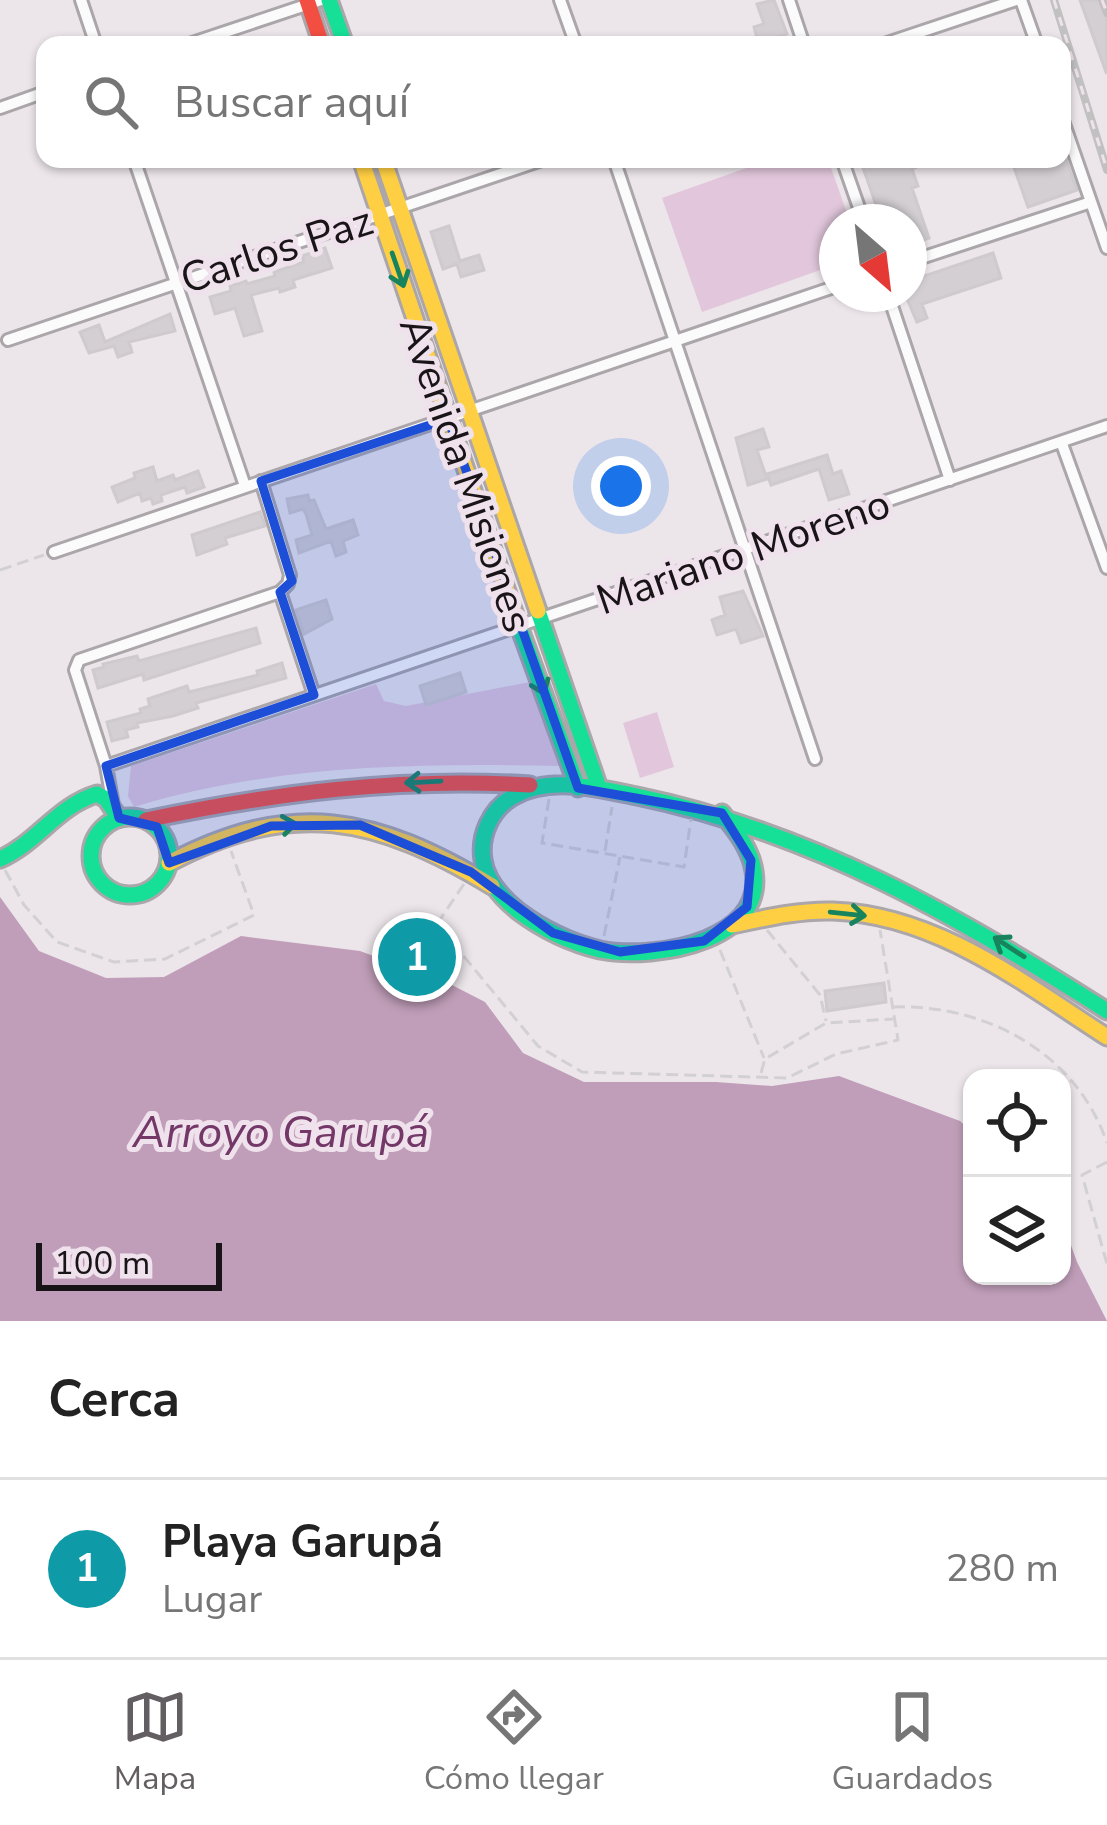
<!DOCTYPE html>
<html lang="es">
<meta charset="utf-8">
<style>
body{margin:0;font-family:"Nunito Sans",sans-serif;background:#f2f2f2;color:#222}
.controls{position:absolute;right:36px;bottom:36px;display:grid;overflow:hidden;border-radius:24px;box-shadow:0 3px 9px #0004}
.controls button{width:108px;height:108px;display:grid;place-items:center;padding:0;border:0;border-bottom:3px solid #e0e0e0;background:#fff;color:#222;font:60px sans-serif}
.compass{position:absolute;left:819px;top:204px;width:108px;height:108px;border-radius:50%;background:#fff;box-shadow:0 3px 9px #0004;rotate:152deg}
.scale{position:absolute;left:36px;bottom:30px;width:186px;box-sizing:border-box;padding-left:12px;border:6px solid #191417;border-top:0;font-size:33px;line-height:42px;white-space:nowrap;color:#191417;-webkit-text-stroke:9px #f0e2ec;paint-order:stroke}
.you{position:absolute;left:621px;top:486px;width:42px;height:42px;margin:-30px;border:9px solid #fff;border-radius:50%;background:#1a73e8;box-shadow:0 0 0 18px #1a73e833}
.badge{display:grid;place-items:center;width:78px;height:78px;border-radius:50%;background:#635e61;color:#fff;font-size:39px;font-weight:700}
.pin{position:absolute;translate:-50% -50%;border:6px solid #fff;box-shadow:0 3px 12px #0006}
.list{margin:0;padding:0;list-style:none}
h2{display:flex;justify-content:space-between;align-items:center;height:156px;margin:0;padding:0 48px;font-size:51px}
h2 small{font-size:39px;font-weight:400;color:#767676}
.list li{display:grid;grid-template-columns:78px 1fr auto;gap:36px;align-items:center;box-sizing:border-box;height:180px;padding:0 48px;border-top:3px solid #e0e0e0}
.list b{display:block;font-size:45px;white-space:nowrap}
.list p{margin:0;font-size:39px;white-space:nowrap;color:#767676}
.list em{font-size:39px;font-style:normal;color:#767676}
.icon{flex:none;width:66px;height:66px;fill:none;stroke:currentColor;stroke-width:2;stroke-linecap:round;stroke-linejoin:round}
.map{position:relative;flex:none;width:1107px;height:1321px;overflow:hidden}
.search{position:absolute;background:#fff;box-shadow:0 3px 9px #0004;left:36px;right:36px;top:36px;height:132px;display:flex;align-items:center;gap:30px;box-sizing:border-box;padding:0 42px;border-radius:24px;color:#767676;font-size:45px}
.sheet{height:336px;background:#fff}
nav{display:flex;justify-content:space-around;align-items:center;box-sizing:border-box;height:168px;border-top:3px solid #e0e0e0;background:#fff;font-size:33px;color:#767676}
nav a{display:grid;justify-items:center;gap:6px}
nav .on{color:#635e61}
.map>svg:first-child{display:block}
.green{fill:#e2c7dc}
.water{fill:#c09eb9}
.building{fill:#d4cfd3;stroke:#cfcace;stroke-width:3}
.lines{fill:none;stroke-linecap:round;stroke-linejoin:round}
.street-casing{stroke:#aba6aa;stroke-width:16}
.fast-casing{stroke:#aba6aa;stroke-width:21}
.slow-casing{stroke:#aba6aa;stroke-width:21}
.jam-casing{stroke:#aba6aa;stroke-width:21}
.path{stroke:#d2d0d2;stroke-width:3;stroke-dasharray:12 6;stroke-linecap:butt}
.street{stroke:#fcfbfc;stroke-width:10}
.fast{stroke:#16e098;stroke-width:15}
.slow{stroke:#ffcf43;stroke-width:15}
.jam{stroke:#f24e42;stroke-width:15}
.rail-casing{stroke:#c2c1c2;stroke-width:8}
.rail{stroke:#f0e2ec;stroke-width:3;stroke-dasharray:9;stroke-linecap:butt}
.oneway{stroke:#17845e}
.marked{fill:#1d4ed8;fill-opacity:0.2;stroke:#1d4ed8;stroke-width:9;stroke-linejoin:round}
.labels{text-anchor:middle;stroke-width:10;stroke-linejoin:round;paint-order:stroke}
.street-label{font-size:42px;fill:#191417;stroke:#f0e2ec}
.water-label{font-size:45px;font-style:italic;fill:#733868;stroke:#f0e2ec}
</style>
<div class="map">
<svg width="1107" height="1321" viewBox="0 0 1107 1321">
<rect width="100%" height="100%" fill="#ece6eb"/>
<path class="green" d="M772 159H828L850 222H837V264L702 312 662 198Z
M530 682 559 766C415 763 272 765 134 807L128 796 131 766 376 684 384 701 406 706Z
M657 712 674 767 640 778 623 723Z"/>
<path class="water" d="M0 897 39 951 106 978 164 977 241 936 360 951 448 983 485 1002 523 1053 584 1082H716L772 1086 839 1076 960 1121 972 1132V1276H1062V1220L1077 1262 1107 1321H0Z"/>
<path class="building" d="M774 0 787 34 758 42 754 27 764 24 757 4Z
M1080 0H1107V71L1106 72Z
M860 159H935L912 169 918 186 912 188 929 238 909 245V222H882Z
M1011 159H1066L1077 190 1028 207Z
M449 226 460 261 479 255 484 270 461 277 457 264 443 269 431 232Z
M325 248 332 268 293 280 295 287 280 292 279 288 251 295 262 331 244 336 235 308 215 314 210 297 231 291 230 286 246 281 247 284 275 276 274 272 304 262 302 256Z
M993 253 1001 278 922 304 927 318 917 322 905 294H909V281Z
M170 314 175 331 129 342 132 352 118 357 114 346 89 353 80 332 99 325 105 342Z
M763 429 769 447 757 450 767 479 748 485 736 438Z
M827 455 833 474 841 471 849 494 829 500 819 469 771 485 767 474Z
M153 467 157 481 173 475 175 480 198 471 204 487 187 493 185 487 161 495 162 501 153 504 151 498 142 501 140 493 118 502 112 487 135 478 134 473Z
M308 495 309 501 314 500 326 529 353 520 358 535 343 541 346 552 336 556 331 541 299 553 296 540 312 535 306 514 303 509 290 513 287 499Z
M260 512 265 526 225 538 227 544 197 555 192 535Z
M743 591 763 636 741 643 736 629 717 635 712 620 725 615 720 597Z
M326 600 332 619 304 634 296 610Z
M256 628 260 643 144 680 143 674 98 688 93 670 104 667 103 664 137 656 139 661Z
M282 663 286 678 196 703 198 708 173 716 137 723 138 727 126 730 128 737 112 741 107 722 141 713 140 709 150 706 148 699 187 686 189 692 258 675 257 671Z
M460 673 466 692 426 705 420 686Z
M884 983 886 1002 827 1011 825 991Z"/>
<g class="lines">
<defs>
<path id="street" d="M81 0 96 45
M560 0 576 45
M789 0 804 45
M1021 0 1037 45
M186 45 321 0
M881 45 1016 0
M0 108 45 92
M1062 118 1107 248
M134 159 245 486
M614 159 815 759
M842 159 864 222
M909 262 1091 202
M888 294 950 480
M8 340 545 159
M1062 444 1107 568
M261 481 290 575 288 584 280 592 314 695
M54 552 837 286
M106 766 1107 426
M113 805 106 766 75 670 79 660 280 592"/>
<path id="fast" d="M329 0 345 45
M538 611 599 788
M516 618 578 788
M722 813C733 827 745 842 751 859 778 941 655 961 600 950 571 943 542 929 518 911 502 898 486 881 483 860 479 835 491 810 512 797 549 775 598 788 637 796 811 832 959 916 1107 1011
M91 856a39 39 0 1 1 78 0a39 39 0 1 1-78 0Z
M0 859C37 843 57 806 97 794L106 799 119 818"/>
<path id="slow" d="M361 159 516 618
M383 159 538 611
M169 863C292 798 376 816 492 886
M732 925C765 918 799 910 833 911 937 915 1023 983 1107 1037"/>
<path id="jam" d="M307 0 322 45
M146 820C274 793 399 777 530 785"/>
</defs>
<use href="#street" class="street-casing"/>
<use href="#fast" class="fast-casing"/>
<use href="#slow" class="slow-casing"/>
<use href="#jam" class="jam-casing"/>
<path class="path" d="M0 570 44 555
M549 799 542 843 684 867 691 819
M605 851 612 807
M5 870 24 905 57 942 114 962 165 959 254 915 231 851
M464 884 437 924 538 1046 582 1072 787 1078 836 1054 898 1040 880 930
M767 930 820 995 826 1021
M604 936 620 857
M720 950 764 1058
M893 1007C985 1004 1076 1052 1107 1143
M761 1073 765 1059 826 1023 893 1019
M1107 1162 1082 1175 1107 1264"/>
<use href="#street" class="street"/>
<use href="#fast" class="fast"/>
<use href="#slow" class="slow"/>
<use href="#jam" class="jam"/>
<defs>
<path id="rail" d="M1054 0 1107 170
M1102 0 1107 13"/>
</defs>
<use href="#rail" class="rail-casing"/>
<use href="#rail" class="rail"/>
</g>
<defs><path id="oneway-shaft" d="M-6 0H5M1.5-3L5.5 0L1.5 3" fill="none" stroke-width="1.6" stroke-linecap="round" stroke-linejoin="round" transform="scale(3)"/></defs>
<g class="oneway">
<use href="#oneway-shaft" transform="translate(398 270) rotate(71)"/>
<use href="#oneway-shaft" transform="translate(538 678) rotate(69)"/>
<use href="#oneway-shaft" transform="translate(423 782) rotate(177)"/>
<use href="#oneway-shaft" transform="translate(279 826) rotate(-8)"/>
<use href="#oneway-shaft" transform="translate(848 914) rotate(6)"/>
<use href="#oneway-shaft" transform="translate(1009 947) rotate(-147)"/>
</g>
<path class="marked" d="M448 419 578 788 722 813 751 860 747 907 704 941 620 952 553 933 471 872 360 825 271 826 169 863 157 827 119 818 106 766 314 695 280 592 292 581 261 481Z"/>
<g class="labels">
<g class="street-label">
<text transform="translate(276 249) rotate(-18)" y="15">Carlos Paz</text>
<text transform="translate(467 474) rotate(71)" y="15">Avenida Misiones</text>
<text transform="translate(743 551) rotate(-19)" y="15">Mariano Moreno</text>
</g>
<g class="water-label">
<text x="281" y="1147">Arroyo Garupá</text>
</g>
</g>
</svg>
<div class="controls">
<button><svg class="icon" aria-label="locate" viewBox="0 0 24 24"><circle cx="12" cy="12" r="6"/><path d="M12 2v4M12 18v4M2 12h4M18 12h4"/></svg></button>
<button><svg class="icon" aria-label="layers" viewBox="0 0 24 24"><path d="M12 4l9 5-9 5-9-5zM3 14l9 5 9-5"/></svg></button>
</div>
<svg class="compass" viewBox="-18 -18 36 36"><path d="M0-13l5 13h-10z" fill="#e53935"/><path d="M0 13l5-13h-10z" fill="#767676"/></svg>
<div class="scale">100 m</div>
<div class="you"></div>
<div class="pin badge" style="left:417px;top:957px;background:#0f9aa8">1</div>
<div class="search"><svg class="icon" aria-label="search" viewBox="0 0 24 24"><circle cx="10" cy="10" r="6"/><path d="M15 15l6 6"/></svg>Buscar aquí</div>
</div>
<section class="sheet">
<h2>Cerca<small></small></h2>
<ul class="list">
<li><span class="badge" style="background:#0f9aa8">1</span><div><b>Playa Garupá</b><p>Lugar</p></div><em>280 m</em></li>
</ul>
</section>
<nav>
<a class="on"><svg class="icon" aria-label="map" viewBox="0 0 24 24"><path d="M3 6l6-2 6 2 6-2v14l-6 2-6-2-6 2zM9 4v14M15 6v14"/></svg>Mapa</a>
<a><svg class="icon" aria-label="directions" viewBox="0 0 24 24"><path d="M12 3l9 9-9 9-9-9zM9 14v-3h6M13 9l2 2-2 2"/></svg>Cómo llegar</a>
<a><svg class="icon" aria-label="saved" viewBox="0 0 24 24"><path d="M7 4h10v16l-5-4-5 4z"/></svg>Guardados</a>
</nav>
